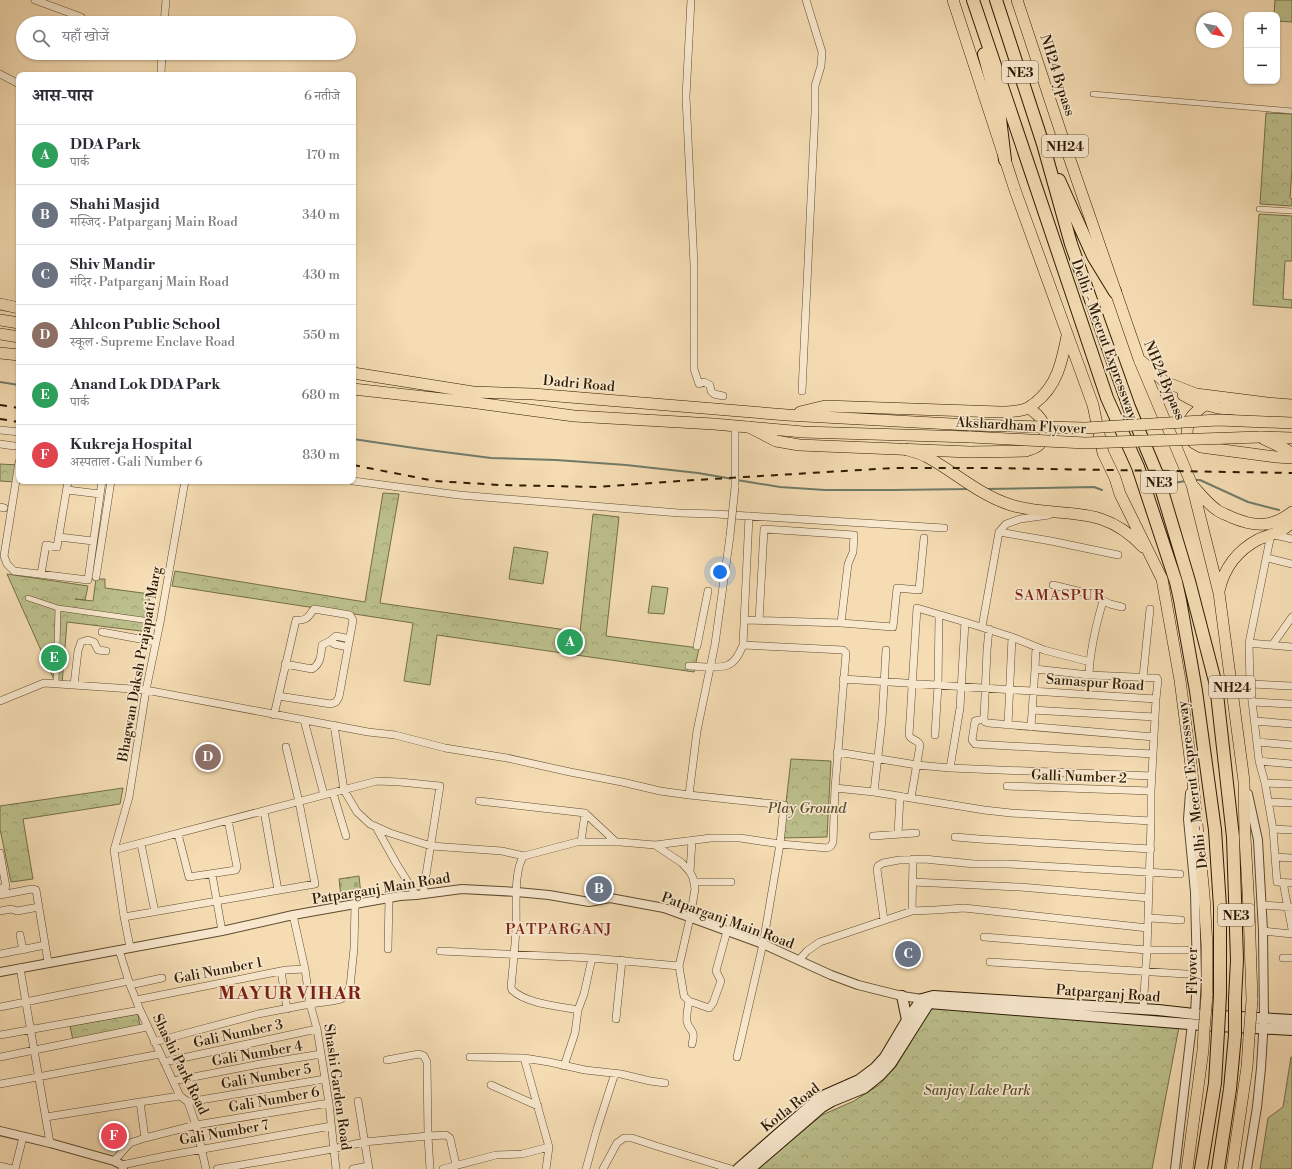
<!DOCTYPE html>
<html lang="hi">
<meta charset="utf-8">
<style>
body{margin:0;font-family:"Libre Bodoni","Noto Serif Devanagari",serif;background:#f2f2f3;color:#2b2b33}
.controls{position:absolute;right:12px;top:12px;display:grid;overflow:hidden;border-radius:8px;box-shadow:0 1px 3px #0004}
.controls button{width:36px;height:36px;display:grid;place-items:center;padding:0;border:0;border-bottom:1px solid #e1e1e2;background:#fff;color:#2b2b33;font:20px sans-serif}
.compass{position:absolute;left:1196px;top:12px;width:36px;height:36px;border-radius:50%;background:#fff;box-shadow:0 1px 3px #0004;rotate:123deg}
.you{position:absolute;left:720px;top:572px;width:14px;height:14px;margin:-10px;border:3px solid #fff;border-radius:50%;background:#1a73e8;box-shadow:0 0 0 6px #1a73e833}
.badge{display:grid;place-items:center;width:26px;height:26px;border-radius:50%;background:#ea580c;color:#fff;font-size:13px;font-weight:700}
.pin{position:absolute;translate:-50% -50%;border:2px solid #fff;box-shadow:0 1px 4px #0006}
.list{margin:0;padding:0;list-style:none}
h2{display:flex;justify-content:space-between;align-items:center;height:52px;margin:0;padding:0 16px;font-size:17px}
h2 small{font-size:13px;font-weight:400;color:#7c7c81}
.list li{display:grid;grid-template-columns:26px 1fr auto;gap:12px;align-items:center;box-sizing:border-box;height:60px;padding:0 16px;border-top:1px solid #e1e1e2}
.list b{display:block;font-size:15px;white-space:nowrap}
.list p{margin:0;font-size:13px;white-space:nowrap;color:#7c7c81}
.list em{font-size:13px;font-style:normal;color:#7c7c81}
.icon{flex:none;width:22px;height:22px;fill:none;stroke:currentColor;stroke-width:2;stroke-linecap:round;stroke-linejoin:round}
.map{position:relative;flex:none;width:1292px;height:1169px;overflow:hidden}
.search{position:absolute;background:#fff;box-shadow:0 1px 3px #0004;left:16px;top:16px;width:340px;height:44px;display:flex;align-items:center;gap:10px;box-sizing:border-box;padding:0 14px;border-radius:22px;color:#7c7c81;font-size:15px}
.panel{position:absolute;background:#fff;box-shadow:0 1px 3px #0004;left:16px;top:72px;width:340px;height:412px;border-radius:8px}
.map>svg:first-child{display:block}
.green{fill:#bcc08c;stroke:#746e47}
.cemetery{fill:url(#cemetery-stones);stroke:#746e47}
.park{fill:url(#park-crowns);stroke:#746e47}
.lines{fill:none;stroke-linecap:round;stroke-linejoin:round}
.stream{stroke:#707b69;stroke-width:2}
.pedestrian-casing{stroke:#5f4b2e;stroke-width:6}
.minor-casing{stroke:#5f4b2e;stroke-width:8}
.tertiary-casing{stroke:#5f4b2e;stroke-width:10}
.secondary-casing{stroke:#2d1b02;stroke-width:12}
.primary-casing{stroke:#2d1b02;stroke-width:12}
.trunk-casing{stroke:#2d1b02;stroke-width:12}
.motorway-casing{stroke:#2d1b02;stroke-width:14}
.pedestrian{stroke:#f8e8ce;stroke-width:5}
.minor{stroke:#f8e8ce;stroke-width:7}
.tertiary{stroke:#f8e8ce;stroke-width:8}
.secondary{stroke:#f8e8ce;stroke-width:10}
.primary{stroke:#f5dcb3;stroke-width:11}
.trunk{stroke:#f5dcb3;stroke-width:11}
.motorway{stroke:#f5dcb3;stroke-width:12}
.rail{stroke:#2d1b02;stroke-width:2;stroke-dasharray:7 7;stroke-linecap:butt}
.minor-bridge-casing{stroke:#5f4b2e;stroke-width:8;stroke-linecap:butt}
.trunk-bridge-casing{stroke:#2d1b02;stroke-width:12;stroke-linecap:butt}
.motorway-bridge-casing{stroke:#2d1b02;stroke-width:14;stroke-linecap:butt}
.minor-bridge{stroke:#f8e8ce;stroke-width:7}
.trunk-bridge{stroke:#f5dcb3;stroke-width:11}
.motorway-bridge{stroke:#f5dcb3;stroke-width:12}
.labels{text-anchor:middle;stroke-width:3.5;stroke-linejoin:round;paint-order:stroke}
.shield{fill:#f8e8ce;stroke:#6a583f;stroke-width:1}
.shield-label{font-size:13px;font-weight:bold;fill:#2d1b02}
.street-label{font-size:14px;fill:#2d1b02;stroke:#f8e8ce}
.park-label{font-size:14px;font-style:italic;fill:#584d2b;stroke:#f8e8ce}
.neighbourhood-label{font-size:15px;letter-spacing:1px;fill:#7a1f14;stroke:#f8e8ce}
.district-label{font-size:18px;font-weight:bold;letter-spacing:1px;fill:#7a1f14;stroke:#f8e8ce}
</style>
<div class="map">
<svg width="1292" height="1169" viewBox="0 0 1292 1169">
<defs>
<pattern id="cemetery-stones" width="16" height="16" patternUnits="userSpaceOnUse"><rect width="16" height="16" fill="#bcc08c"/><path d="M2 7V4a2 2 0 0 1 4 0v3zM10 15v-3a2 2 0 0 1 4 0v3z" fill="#a2a477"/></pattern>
<pattern id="park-crowns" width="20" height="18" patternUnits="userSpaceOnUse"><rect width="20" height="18" fill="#bcc08c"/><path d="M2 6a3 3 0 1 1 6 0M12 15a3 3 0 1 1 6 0" fill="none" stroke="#a2a477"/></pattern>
</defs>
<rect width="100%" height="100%" fill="#f5dcb3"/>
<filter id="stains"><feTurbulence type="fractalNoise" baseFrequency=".005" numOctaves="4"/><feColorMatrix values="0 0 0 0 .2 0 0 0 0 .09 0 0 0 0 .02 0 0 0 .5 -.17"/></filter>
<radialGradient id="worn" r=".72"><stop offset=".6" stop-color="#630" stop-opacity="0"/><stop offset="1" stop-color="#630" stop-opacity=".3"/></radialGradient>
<path class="green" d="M1275 0H1292V22L1277 21V15H1274Z
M652 586 668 588 664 614 648 613Z"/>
<path class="cemetery" d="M359 876 361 895 341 897 339 879Z"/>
<path class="park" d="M1266 113 1292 114V169L1290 198 1292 199V206L1260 204Z
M1259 214 1292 216V261H1285L1283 299 1292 300V308L1253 305Z
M0 464 19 465 16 482 0 481Z
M383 493 399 494 380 603 580 632 593 514 619 517 606 636 699 648 694 672 437 635 430 685 404 681 413 623 172 586 175 571 365 602Z
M514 547 548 552 543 584 509 579Z
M7 574 88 586 85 600 75 599 93 601 96 579H105V588L150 594 148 608 153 609 149 632 67 622 62 684H56Z
M791 759 831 761 827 837 782 838Z
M123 788 120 804 23 819 33 879 11 882 0 829V806Z
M932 1007 1179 1027 1152 1169H758L822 1115 854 1101 879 1085 895 1068Z
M138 1014 140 1027 73 1040 70 1026Z
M1291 1057H1292V1169H1260L1268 1118 1283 1107Z"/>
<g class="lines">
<path class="stream" d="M0 382 19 385
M353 439 421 449 491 458 556 460 626 465 698 473 733 479
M737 480 780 487 825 490H893L970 489
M1194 480H1200L1248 502 1279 510
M1173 483 1186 481
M986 489 1094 487 1102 490"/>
<defs>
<path id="pedestrian" d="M1093 94 1292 111
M1259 209 1292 211
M28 598 58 608 150 621
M56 684 58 608"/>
<path id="minor" d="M35 0 81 17
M691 0 686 97 694 265V369L699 384 704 382 710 385 711 391 714 394 723 396
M164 23 166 0
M0 74 19 84
M161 75 162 53
M802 391 815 112V86L821 66 822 52 806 0
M0 430 19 432
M0 444 14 446
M19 462 4 556 7 564 14 571 88 580 102 481
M353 481 459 495 679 513 716 514 944 528
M735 487V426
M67 490 100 494
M0 507 4 508
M999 532 1051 541 1118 555
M59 537 93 541
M1292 539 1271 534 1249 643 1250 684 1259 761 1265 783 1273 829 1277 882 1292 883
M1267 558 1292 564
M41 574 46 545 57 547 68 481
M96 577 111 481
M1053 585 1090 594 1110 604 1122 607
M1103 601C1096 625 1090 650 1089 675L1157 678 1158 680 1156 699
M744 620 841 623 893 627 897 588 919 590 924 538
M759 621 764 529 854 535 853 552 848 564 841 623
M982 627 999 532 1006 524 1020 519 1049 515
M989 629 987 650 984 719 985 722 988 723 1154 737
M102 632 156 642
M1249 643 1292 647
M1273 644 1292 617
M697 646 708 591
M348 647 334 644 330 641 336 636 350 639
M1036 647 1035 669 1089 675
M1090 662 1044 650 1012 637 965 622 960 708 950 768 1152 776
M285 664 312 669C321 664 321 654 322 645L330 641
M689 666C698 666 720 669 728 665 736 662 740 652 743 645L749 516
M1143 677 1150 609
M843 679 1156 699 1151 791V821L1147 950 1143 1009
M1250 684 1292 686
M74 685 78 651 81 642 88 640 94 642 98 650 106 651
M0 701 44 683 146 690 368 732 395 735 445 748 507 758 570 772 622 782 660 791 689 795 784 805 780 844 740 838H711L655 845 620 842H577L524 856C513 869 517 911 516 928 515 948 513 967 511 987L512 990C527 1004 558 1006 578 1010
M1252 702 1292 704
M1032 710 1155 717
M274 715 296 620C307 621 308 617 314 609L350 615 353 620 339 697 336 702 331 704 278 696
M984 719 975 721 972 740 975 744 1153 754
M304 720 324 795
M1255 721 1292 724
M334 725 344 790 357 812 370 824 390 833 431 846 502 851 524 856
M1008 725 1012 637
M1031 727 1035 669
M935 735 938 685 939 615
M1257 742 1292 745
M837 752 917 765 950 768
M1259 761 1292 764
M1265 783 1292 784
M1007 786 1151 791
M835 788 874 792 984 810 1011 813 1151 821
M874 792 882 720 886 650
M333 793 346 836
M689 795 697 731 715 644 730 536
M911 798 920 745C918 739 911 741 909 735L917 608 965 622
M479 801 585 813 616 842
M1268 802 1292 803
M264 811 278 890
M376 827 396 863 416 895
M1273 829 1292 830
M178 834 189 877 236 870 237 867 228 820
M898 834 900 796
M873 836 916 833
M955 837 979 839 1151 849
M581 842 585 813
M141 844 155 912
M655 845 682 863 690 872 693 878 695 889 690 918 679 966 684 996 689 1001 709 1008 713 1003 721 981 716 971 727 931
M114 850 377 781 400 782 440 786 423 894
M0 853 6 887 0 888
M1275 857 1292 858
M690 872 692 840
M212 874 222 931
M695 882H731
M913 882 1020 887 1149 898
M1283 882 1292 929
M0 895 32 889 36 890 48 962
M1263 905 1292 907
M0 911 11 909 17 911 39 907
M912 911 913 859
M293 915 305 969 310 1004 317 1029 329 1103 336 1169
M124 917 315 884 299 802 286 747
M1149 918 1181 920
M884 920 877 869 878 866 883 863 899 860 924 859 974 864H1008L1180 874
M1263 931 1292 934
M20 935 23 950
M984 937 1147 950H1186
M130 947 124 917 114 850 129 797 146 690 160 623 185 481
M388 949 389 898
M119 950 130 985 140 1010 180 1096 188 1102 196 1125 206 1169
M440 951 592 958 679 966
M0 954 45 945
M1283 958H1292
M799 960 807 951 820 942 912 911 935 910 964 908 1148 928
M990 962 1186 974
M20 968 50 1143
M281 971 287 1009
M130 985 162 978
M136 1000 286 970 305 969
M689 1001C688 1007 686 1016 687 1022 690 1033 696 1028 692 1044
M0 1007 129 981
M616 1019 622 960
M0 1035 140 1010
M154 1042 258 1014 310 1004 332 1001 341 999 345 996 350 987 354 948 355 904
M0 1057 147 1027
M470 1057 524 1058 549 1062 585 1070 621 1074 650 1081 665 1083
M737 1057 763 944 780 844 827 848 831 846 833 842 835 788 846 653 843 650 743 645
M387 1060 419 1054 424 1056 427 1062 428 1136 430 1169
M164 1062 317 1029
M564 1066 575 1033 578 1010 584 994 592 958
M173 1081 260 1064 321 1054
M0 1084 160 1054
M491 1085 538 1106
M358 1101 369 1169
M140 1102 180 1096
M188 1102 325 1079
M46 1117 140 1102 145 1138
M114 1161 130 1143 145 1138 196 1125 329 1103
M122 1165 165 1156 331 1126
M0 1166 12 1169
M15 1169 23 1137
M217 1169 333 1149 364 1142 428 1136 446 1135 450 1138 456 1165
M353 1169 368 1166
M443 1169 496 1155 522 1154 549 1147 524 1058
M546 1169 549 1147
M586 1169 597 1129 615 1073
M603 1169 617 1143 624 1138H632L656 1146 731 1169"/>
<path id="tertiary" d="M1190 793 1188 819 1195 892 1197 977 1195 1014
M0 972 222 931 293 915 400 896 416 895 462 889 517 892 549 895 589 902 610 898 664 908 763 944 831 975 858 985 902 996 922 999 926 1002
M0 1131 50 1143 114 1161 122 1165 123 1169
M1175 1169 1192 1024
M1247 1169 1257 1107 1261 1068 1264 1018 1263 931 1258 840 1248 794"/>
<path id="secondary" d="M902 996 907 1020
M738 1169 817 1100 825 1095 859 1080 875 1068 885 1057 907 1020 922 999 933 996 1158 1010 1203 1015 1292 1020
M750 1169 822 1107 832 1101 864 1088 880 1075 891 1063 929 1003 1201 1025 1292 1030"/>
<path id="primary" d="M1205 405C1192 414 1187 419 1187 435L1194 443 1201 447 1276 457 1292 458
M749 427 776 441 799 445 970 452 1026 451C1031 449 1037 448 1040 444 1052 431 1041 415 1028 408"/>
<path id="trunk" d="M953 0 1015 190 1093 405 1103 453 1115 478 1120 494 1162 579 1180 680 1192 773 1204 895 1207 946V995
M1017 0 1066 148 1139 359 1192 485 1219 593 1244 781 1245 837 1249 909 1252 1000
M0 304 19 308
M0 320 19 323
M0 334 19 337
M0 353 19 355
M1141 361 1165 382 1196 394 1267 403 1292 405
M353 373 473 392 533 394 787 415 970 425
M353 389 470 402 574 416 714 424 803 432 971 437
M1183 395 1196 402 1218 408 1292 414
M800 412 825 406 1000 412C1009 412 1019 412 1028 408 1030 407 1033 404 1035 403 1057 386 1062 362 1067 336
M1260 437 1287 450 1292 455
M1265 437 1292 438
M904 449C911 451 920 453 927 457 955 472 979 495 1011 505 1062 520 1100 501 1143 547
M1193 486C1201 495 1208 504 1217 510 1221 513 1227 515 1231 517 1254 527 1272 528 1292 512
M1219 591C1224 568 1238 550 1259 539 1267 536 1275 534 1282 530 1286 528 1289 525 1292 522
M1187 1169 1203 1050 1204 1031
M1232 1169 1247 1067 1249 1037"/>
<path id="motorway" d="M973 0 1107 398 1138 467 1176 582 1180 600 1196 691 1215 830 1220 907V995
M996 0 1043 144 1071 244 1129 407 1157 474 1189 581 1216 685 1233 837 1237 960 1235 999
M984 54 999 110 1005 160
M1059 180 1093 256 1115 292
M1201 1169 1215 1083 1218 1032
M1218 1169 1230 1089 1235 1035"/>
</defs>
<use href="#pedestrian" class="pedestrian-casing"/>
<use href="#minor" class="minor-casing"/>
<use href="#tertiary" class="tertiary-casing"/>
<use href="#secondary" class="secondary-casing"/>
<use href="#primary" class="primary-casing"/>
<use href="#trunk" class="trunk-casing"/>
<use href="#motorway" class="motorway-casing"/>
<use href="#pedestrian" class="pedestrian"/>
<use href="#minor" class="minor"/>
<use href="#tertiary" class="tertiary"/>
<use href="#secondary" class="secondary"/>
<use href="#primary" class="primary"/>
<use href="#trunk" class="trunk"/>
<use href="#motorway" class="motorway"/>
<path class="rail" d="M0 405 19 408
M0 419 19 422
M353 465 435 481 500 485 598 487 679 481 893 468H988L1292 473"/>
<defs>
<path id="minor-bridge" d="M730 536 735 487"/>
<path id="trunk-bridge" d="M970 425 1085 428 1218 420 1292 423
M971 437 1085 443 1260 437
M1204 1031 1207 995
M1249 1037 1252 1000"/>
<path id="motorway-bridge" d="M1218 1032 1220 995
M1235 1035V999"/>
</defs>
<use href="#minor-bridge" class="minor-bridge-casing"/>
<use href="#trunk-bridge" class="trunk-bridge-casing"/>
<use href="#motorway-bridge" class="motorway-bridge-casing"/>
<use href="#minor-bridge" class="minor-bridge"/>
<use href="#trunk-bridge" class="trunk-bridge"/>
<use href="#motorway-bridge" class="motorway-bridge"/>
</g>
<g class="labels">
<g class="shield">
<rect x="1002" y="61" width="36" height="22" rx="3"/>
<rect x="1042" y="135" width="46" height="22" rx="3"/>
<rect x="1141" y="471" width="36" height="22" rx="3"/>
<rect x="1209" y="676" width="46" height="22" rx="3"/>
<rect x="1218" y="904" width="36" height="22" rx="3"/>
</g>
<g class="shield-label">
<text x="1020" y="77">NE3</text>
<text x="1065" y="151">NH24</text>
<text x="1159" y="487">NE3</text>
<text x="1232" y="692">NH24</text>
<text x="1236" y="920">NE3</text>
</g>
<g class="street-label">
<text transform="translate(1058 75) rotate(72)" y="5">NH24 Bypass</text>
<text transform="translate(1105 339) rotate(70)" y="5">Delhi - Meerut Expressway</text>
<text transform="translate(1165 380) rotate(67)" y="5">NH24 Bypass</text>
<text transform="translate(579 383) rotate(5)" y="5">Dadri Road</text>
<text transform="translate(1021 425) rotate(3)" y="5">Akshardham Flyover</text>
<text transform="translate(139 664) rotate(-80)" y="5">Bhagwan Daksh Prajapati Marg</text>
<text transform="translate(1095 682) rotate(4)" y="5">Samaspur Road</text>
<text transform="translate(1079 776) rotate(2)" y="5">Galli Number 2</text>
<text transform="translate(1192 785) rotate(-97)" y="5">Delhi - Meerut Expressway</text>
<text transform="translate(381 888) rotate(-9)" y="5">Patparganj Main Road</text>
<text transform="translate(728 920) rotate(20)" y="5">Patparganj Main Road</text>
<text transform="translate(218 970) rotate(-11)" y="5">Gali Number 1</text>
<text transform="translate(1192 971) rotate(-90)" y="5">Flyover</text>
<text transform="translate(1108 993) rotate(4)" y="5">Patparganj Road</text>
<text transform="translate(238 1033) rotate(-12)" y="5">Gali Number 3</text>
<text transform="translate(257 1053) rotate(-10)" y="5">Gali Number 4</text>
<text transform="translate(181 1064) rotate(64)" y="5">Shashi Park Road</text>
<text transform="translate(266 1076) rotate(-10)" y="5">Gali Number 5</text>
<text transform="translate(338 1087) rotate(82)" y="5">Shashi Garden Road</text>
<text transform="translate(274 1099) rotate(-10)" y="5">Gali Number 6</text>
<text transform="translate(790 1107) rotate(-38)" y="5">Kotla Road</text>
<text transform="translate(224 1132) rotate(-10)" y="5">Gali Number 7</text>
</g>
<g class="park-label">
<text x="807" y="813">Play Ground</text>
<text x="977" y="1095">Sanjay Lake Park</text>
</g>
<g class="neighbourhood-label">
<text x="1060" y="600">SAMASPUR</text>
<text x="559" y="934">PATPARGANJ</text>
</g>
<g class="district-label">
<text x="290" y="999">MAYUR VIHAR</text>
</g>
</g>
<rect width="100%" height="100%" filter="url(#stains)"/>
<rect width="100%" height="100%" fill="url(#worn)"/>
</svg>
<div class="controls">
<button>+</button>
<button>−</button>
</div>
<svg class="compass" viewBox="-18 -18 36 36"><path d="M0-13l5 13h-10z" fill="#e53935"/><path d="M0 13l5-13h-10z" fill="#7c7c81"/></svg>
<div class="you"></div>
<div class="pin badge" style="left:570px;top:642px;background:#2e9e5b">A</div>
<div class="pin badge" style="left:599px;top:889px;background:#6b7280">B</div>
<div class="pin badge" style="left:908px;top:954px;background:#6b7280">C</div>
<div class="pin badge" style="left:208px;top:757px;background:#8d6e63">D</div>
<div class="pin badge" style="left:54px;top:658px;background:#2e9e5b">E</div>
<div class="pin badge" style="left:114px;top:1136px;background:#e0444e">F</div>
<div class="search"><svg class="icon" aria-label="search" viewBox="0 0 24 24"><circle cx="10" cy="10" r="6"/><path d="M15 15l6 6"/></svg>यहाँ खोजें</div>
<section class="panel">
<h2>आस-पास<small>6 नतीजे</small></h2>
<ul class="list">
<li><span class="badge" style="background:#2e9e5b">A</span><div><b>DDA Park</b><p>पार्क</p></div><em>170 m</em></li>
<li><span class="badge" style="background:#6b7280">B</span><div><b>Shahi Masjid</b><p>मस्जिद · Patparganj Main Road</p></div><em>340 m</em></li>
<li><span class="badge" style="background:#6b7280">C</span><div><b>Shiv Mandir</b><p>मंदिर · Patparganj Main Road</p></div><em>430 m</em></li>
<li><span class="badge" style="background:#8d6e63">D</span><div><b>Ahlcon Public School</b><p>स्कूल · Supreme Enclave Road</p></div><em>550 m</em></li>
<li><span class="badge" style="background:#2e9e5b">E</span><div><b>Anand Lok DDA Park</b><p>पार्क</p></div><em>680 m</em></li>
<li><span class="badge" style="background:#e0444e">F</span><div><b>Kukreja Hospital</b><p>अस्पताल · Gali Number 6</p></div><em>830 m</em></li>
</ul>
</section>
</div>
